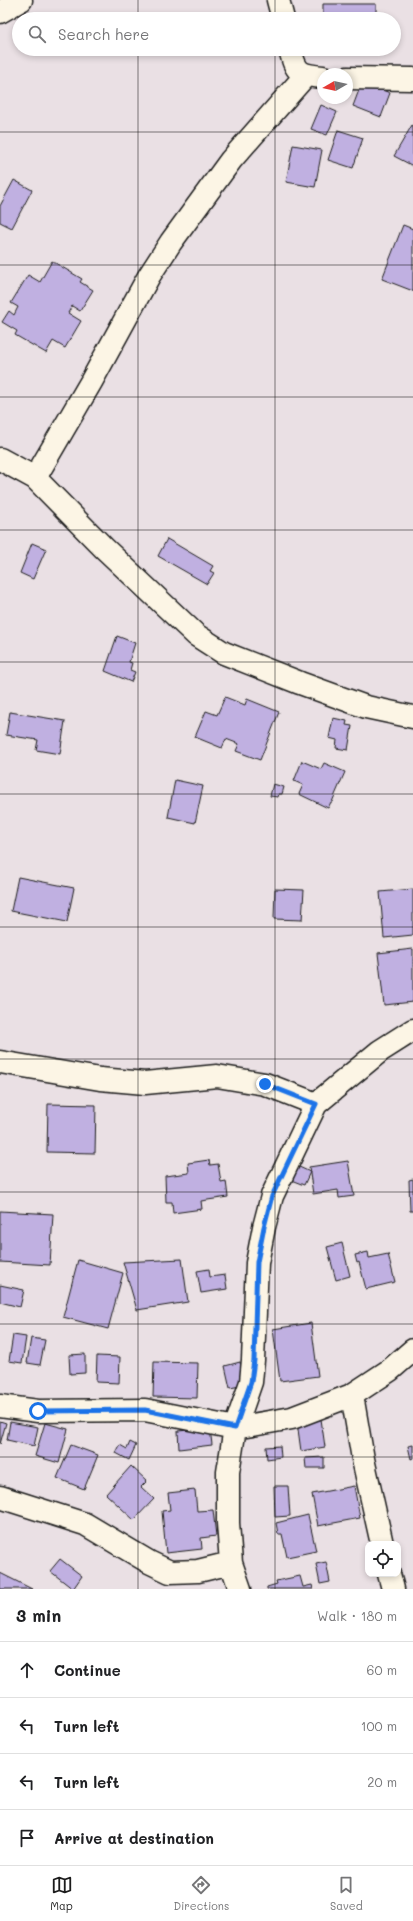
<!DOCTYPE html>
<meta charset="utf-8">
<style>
body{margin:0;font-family:Mali,sans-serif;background:#f6f6f6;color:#202124}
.controls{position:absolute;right:12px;bottom:12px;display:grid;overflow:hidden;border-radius:8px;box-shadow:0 2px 6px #0003}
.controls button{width:36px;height:36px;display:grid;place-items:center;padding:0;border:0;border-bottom:1px solid #e0e0e0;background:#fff;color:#202124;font:20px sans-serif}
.compass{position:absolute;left:317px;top:68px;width:36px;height:36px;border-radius:50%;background:#fff;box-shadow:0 2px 6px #0003;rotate:261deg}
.stop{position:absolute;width:12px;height:12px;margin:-9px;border:3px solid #1a73e8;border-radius:50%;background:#fff}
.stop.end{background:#1a73e8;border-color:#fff;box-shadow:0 1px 4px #0008}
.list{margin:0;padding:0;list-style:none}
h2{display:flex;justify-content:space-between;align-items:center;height:52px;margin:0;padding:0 16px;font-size:17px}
h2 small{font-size:13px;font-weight:400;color:#757577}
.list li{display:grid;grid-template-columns:26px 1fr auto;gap:12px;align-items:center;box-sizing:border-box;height:56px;padding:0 16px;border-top:1px solid #e0e0e0}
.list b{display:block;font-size:15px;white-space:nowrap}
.list em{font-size:13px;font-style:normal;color:#757577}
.icon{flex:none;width:22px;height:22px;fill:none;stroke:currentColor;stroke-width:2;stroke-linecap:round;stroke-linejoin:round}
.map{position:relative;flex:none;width:413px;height:1589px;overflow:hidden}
.search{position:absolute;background:#fff;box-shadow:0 2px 6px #0003;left:12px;right:12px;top:12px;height:44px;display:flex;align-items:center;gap:10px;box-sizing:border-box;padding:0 14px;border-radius:22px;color:#757577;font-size:15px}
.sheet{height:276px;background:#fff}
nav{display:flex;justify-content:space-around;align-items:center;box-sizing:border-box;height:56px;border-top:1px solid #e0e0e0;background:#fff;font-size:11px;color:#757577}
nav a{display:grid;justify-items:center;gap:2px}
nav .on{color:#1c1c1c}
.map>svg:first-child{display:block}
.building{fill:#c0b0e1;stroke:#1c1c1c}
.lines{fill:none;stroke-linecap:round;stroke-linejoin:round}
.minor-casing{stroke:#1c1c1c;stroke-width:25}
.minor{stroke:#fcf5e5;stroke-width:22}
.route{stroke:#1a73e8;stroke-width:5}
.grid{fill:none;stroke:#1c1c1c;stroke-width:1;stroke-opacity:0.55}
</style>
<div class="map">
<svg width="413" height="1589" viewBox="0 0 413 1589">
<rect width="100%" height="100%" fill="#eae0e4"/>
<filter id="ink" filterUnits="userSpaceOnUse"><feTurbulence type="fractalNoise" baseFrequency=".025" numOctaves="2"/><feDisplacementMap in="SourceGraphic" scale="8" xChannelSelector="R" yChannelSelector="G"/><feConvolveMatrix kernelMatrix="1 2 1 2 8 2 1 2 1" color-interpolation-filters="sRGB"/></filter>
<g filter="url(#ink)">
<path class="building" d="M323 4H376V19H323Z
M323 49H376V51H323Z
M362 82 390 93 381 117 353 106Z
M321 105 337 112 327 135 311 129Z
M412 125H413V166L394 156Z
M338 130 363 138 353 168 328 160Z
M293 145 322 150 315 187 286 182Z
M14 180 32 190 12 228 0 222V206Z
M403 225 413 229V291L382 279Z
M52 261 82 279 80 282 93 290 80 311 72 306 68 313 81 321 65 348 53 341 46 353 15 335 17 331 2 322 9 311 14 315 18 307 11 303 28 275 40 282Z
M167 539 213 566 210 571 214 573 207 584 158 556Z
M32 543 46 549 33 579 20 573Z
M117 636 135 643 129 662 132 663 130 670 135 672 131 682 105 671Z
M225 697 245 705 247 699 279 712 260 760 236 751 239 744 226 739 222 748 195 737 206 711 217 715Z
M10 712 65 721 60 754 36 750 38 740 6 735Z
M333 718 347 721 346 725 352 726 348 750 336 748 337 740 329 738Z
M302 761 321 769 324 763 345 772 332 802H331L328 808 299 794 303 785 294 781Z
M175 780 203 786 195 823 168 817Z
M273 784 284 787 282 794H279L278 797 270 796Z
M18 877 74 888 67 922 11 911Z
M275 889 304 890 302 920 274 919Z
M413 889V935L384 938 380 892Z
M413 949V1002L384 1005 378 953Z
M48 1104 96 1105 95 1153 47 1152Z
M209 1160 210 1165 218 1164 221 1182 226 1181 228 1197 201 1201 202 1209 173 1213 172 1202H166L165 1176 189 1173 188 1163Z
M348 1161 354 1196 339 1198 338 1190 313 1194 309 1167Z
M297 1166 310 1172 304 1185 291 1180Z
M413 1179V1211H410L409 1180Z
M0 1211 53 1214 50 1265 0 1262Z
M342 1243 350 1276 336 1280 327 1247Z
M368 1252 369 1258 388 1254 395 1282 366 1289 359 1262 357 1263 355 1255Z
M182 1259 188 1302 137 1310 123 1262Z
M78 1260 123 1273 108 1329 63 1317Z
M209 1269 210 1277 225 1275 227 1289 201 1293 197 1271Z
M0 1285 24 1290 20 1307 0 1302Z
M311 1323 318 1376 280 1381 273 1329Z
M13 1335 26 1337 22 1363 9 1361Z
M31 1338 45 1340 40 1365 27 1363Z
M85 1354V1373L70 1374 69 1355Z
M97 1356 120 1357 119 1383 96 1382Z
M154 1362 198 1363 197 1398 153 1397Z
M240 1362 245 1385 230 1388 225 1366Z
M321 1419 325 1447 301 1451 297 1422Z
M0 1421 6 1423 0 1444Z
M10 1422 38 1427 34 1446 7 1440Z
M45 1423 68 1429 59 1463 35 1456Z
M210 1428 212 1445 179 1449 178 1431Z
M130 1442 136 1445 129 1460 116 1453 120 1445 127 1449Z
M71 1445 98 1455 84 1489 57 1478Z
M413 1445V1458L411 1459 408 1446Z
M280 1446 281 1457 267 1459 266 1447Z
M324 1457V1468H306L305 1458Z
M131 1466 147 1481 141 1487 154 1499 134 1520 106 1494Z
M274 1486H288L290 1516 275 1517Z
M354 1486 360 1518 318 1526 312 1494Z
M195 1490 197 1511 213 1510 216 1536 201 1538 202 1549 166 1553 162 1511 170 1510 168 1493Z
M308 1515 316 1551 287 1557 282 1534H278L276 1523Z
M60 1559 82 1576 73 1589 50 1571Z
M326 1562 330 1582 320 1584 316 1564Z
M0 1573 32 1589H0Z
M300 1576 303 1587 312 1585 313 1589H267V1587L277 1584 276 1581Z"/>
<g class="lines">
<defs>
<path id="minor" d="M278 0 283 19
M0 12 21 0
M290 49C296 73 299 75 323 77
M347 78 413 79
M0 459 35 478 104 548 196 635 224 653 300 683 366 707 413 717
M35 478 91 382 149 276 171 242 231 160 305 76
M0 1062 100 1079 145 1083 217 1076 265 1084 316 1104 272 1196 264 1227 257 1263 253 1360 251 1382 235 1428 228 1472V1523L231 1563 240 1589
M316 1104 380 1051 413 1030
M352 1395 363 1459 382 1544
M0 1406 38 1411 145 1410 235 1428 292 1418 352 1395 390 1370 413 1350
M0 1497 85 1524 149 1562 170 1572 198 1571 231 1563
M389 1574 393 1589"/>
</defs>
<use href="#minor" class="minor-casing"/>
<use href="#minor" class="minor"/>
</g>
</g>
<g class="lines" filter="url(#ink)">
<path class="route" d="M38 1411 145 1410 235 1428 251 1382 254 1360 257 1262 264 1227 272 1196 316 1104 265 1084"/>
</g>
<path class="grid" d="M138 0V19M275 0V19M138 49V1589M275 49V1589M0 132H413M0 265H413M0 397H413M0 530H413M0 662H413M0 794H413M0 927H413M0 1059H413M0 1192H413M0 1324H413M0 1457H413"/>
</svg>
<div class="controls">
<button><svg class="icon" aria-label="locate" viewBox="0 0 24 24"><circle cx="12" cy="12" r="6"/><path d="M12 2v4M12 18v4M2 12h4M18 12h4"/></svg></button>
</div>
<svg class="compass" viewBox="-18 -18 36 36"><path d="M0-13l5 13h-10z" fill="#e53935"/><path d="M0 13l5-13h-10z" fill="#757577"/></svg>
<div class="stop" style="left:38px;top:1411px"></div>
<div class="stop end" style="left:265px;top:1084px"></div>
<div class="search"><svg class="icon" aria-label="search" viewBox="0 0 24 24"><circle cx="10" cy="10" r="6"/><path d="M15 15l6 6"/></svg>Search here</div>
</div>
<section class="sheet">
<h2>3 min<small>Walk · 180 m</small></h2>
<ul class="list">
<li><svg class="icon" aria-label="ahead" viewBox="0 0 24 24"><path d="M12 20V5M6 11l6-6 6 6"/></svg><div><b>Continue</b></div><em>60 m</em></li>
<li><svg class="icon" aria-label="left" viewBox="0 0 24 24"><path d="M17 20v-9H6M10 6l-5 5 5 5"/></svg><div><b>Turn left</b></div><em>100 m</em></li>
<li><svg class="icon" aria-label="left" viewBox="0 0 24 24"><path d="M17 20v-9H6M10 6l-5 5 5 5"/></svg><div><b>Turn left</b></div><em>20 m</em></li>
<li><svg class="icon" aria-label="arrive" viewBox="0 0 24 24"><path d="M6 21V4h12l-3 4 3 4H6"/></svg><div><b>Arrive at destination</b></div></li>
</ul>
</section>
<nav>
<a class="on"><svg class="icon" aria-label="map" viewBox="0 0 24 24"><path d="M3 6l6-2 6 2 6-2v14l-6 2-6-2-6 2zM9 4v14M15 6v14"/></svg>Map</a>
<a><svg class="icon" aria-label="directions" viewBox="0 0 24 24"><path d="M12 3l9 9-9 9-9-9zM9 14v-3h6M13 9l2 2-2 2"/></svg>Directions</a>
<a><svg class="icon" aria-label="saved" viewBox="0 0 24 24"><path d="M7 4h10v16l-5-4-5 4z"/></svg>Saved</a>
</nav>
